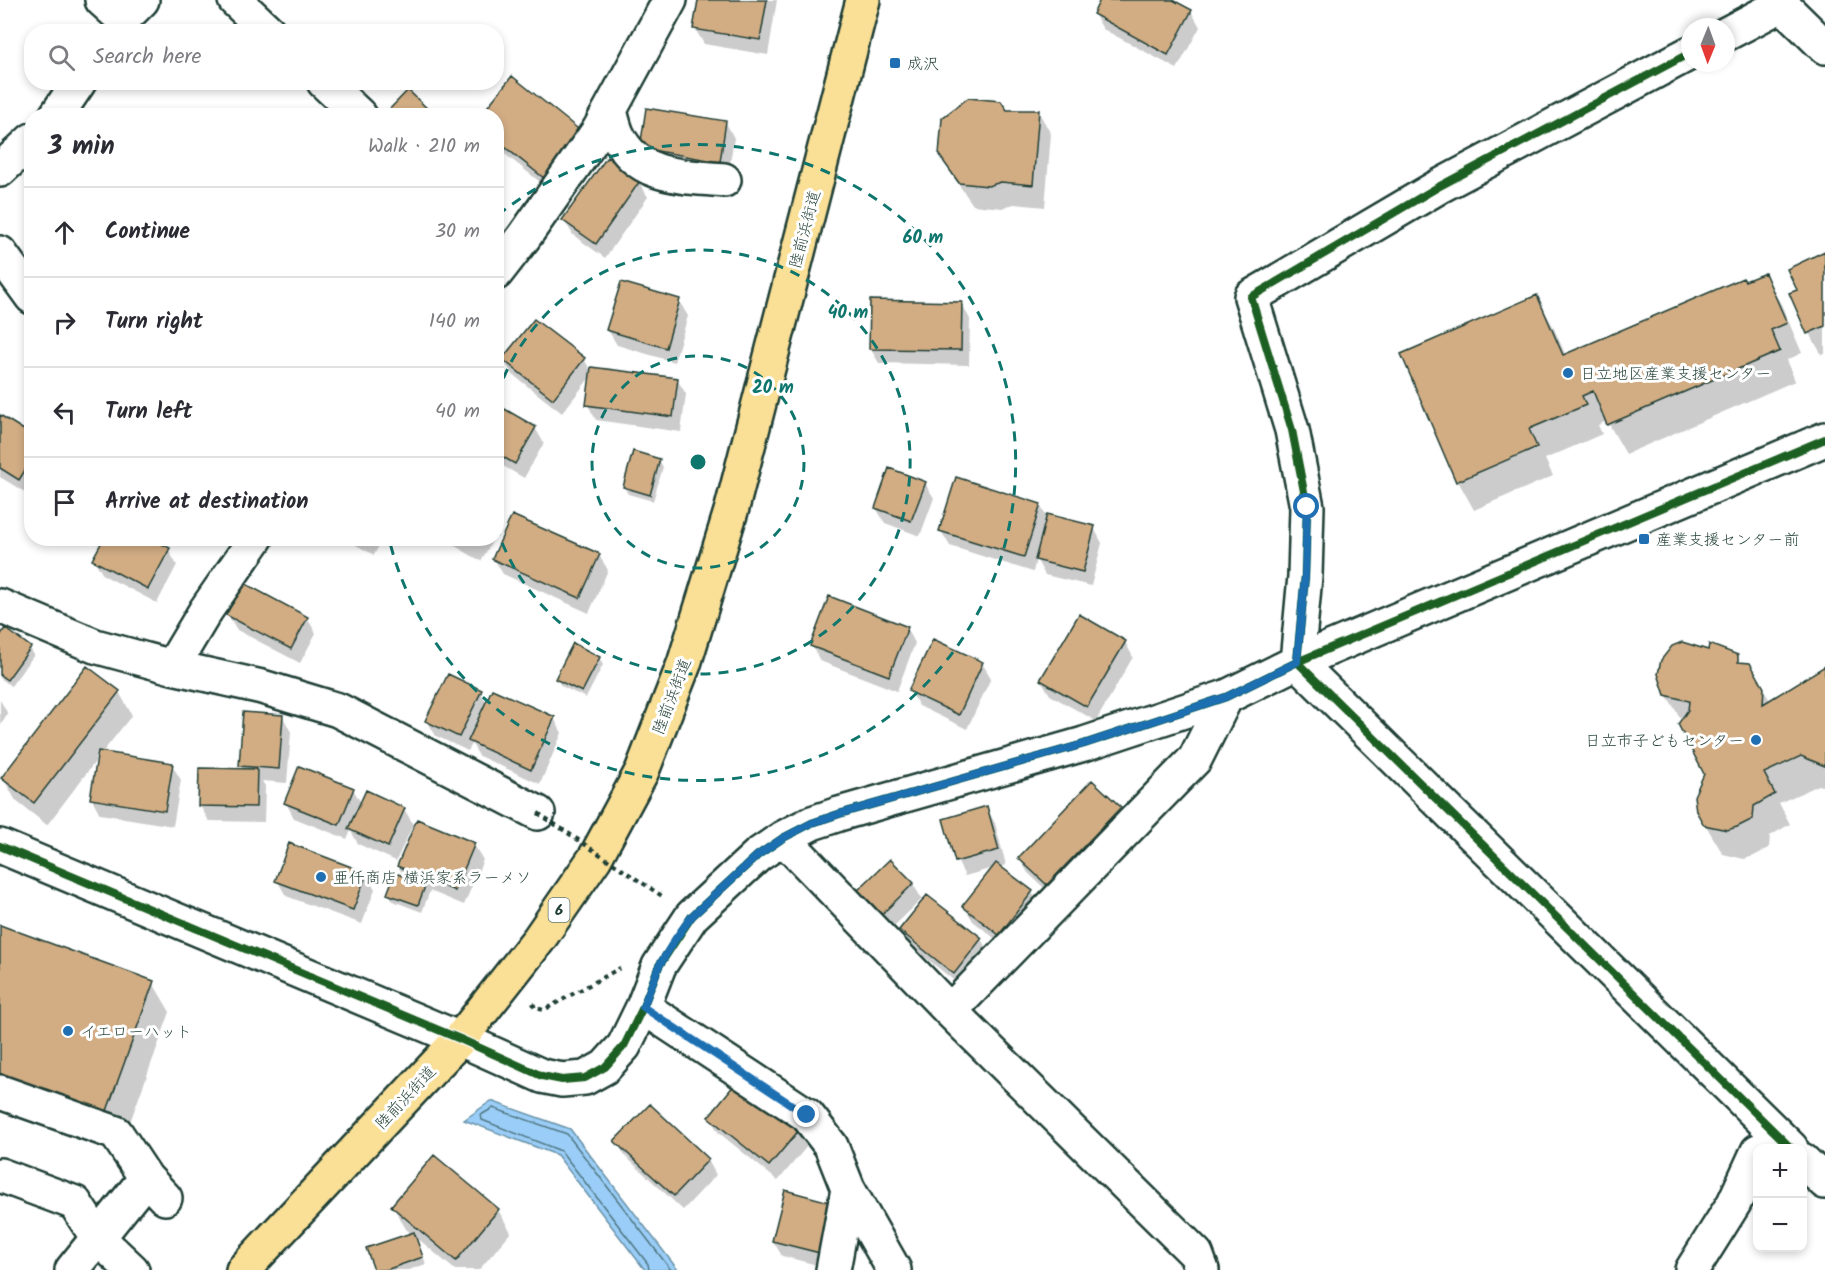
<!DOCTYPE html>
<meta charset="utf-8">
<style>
body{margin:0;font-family:Kalam,"Klee One",sans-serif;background:#f2f2f3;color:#2b2b33}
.controls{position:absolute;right:18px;bottom:18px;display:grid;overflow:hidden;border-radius:12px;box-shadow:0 3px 9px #0003}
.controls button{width:54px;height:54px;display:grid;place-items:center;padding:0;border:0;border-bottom:2px solid #e1e1e2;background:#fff;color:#2b2b33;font:30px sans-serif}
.compass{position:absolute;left:1681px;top:18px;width:54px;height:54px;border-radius:50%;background:#fff;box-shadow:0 3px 9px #0003;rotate:181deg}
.stop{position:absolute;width:18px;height:18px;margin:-14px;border:4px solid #1f6fb2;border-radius:50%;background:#fff}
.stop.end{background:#1f6fb2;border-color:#fff;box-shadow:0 2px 6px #0008}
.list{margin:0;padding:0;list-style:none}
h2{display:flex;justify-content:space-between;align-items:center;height:78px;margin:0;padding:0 24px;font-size:26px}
h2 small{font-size:20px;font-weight:400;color:#7c7c81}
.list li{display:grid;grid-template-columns:39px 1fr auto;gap:18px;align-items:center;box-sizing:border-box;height:90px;padding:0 24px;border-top:2px solid #e1e1e2}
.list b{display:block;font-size:22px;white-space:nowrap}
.list em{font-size:20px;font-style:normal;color:#7c7c81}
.icon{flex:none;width:33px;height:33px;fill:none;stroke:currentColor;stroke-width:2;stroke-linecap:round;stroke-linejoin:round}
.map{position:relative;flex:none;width:1825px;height:1270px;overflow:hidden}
.search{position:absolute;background:#fff;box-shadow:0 3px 9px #0003;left:24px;top:24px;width:480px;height:66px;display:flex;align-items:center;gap:15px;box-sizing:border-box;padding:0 21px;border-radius:24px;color:#7c7c81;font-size:22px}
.panel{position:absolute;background:#fff;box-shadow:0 3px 9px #0003;left:24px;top:108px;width:480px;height:438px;border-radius:24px}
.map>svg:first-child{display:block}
.water{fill:#9acdf7;stroke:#6993a9;stroke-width:1.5}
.shadow{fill:#0003}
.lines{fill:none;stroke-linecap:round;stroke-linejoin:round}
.shore{stroke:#507782;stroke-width:1.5}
.building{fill:#d2ad84;stroke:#1f3d34;stroke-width:1.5}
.minor-casing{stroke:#1f3d34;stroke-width:38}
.highway-casing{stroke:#1f3d34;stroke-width:38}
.path{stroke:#1f3d34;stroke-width:4;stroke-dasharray:4.5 4.5;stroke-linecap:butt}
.minor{stroke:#fff;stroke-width:33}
.highway{stroke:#fadf96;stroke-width:33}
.path-bridge{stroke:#1f3d34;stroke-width:4;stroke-dasharray:4.5 4.5;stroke-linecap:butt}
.cycleway-casing{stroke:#fff;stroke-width:11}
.cycleway{stroke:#1b5e20;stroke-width:8}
.route{stroke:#1f6fb2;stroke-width:8}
.ring{fill:none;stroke:#0f766e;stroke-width:3;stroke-dasharray:10 8}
.poi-dot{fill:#1f6fb2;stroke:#fff;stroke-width:2}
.labels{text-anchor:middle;stroke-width:6;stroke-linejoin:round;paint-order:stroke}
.shield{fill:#fff;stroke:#627771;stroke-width:1.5}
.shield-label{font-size:15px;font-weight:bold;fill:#1f3d34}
.poi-label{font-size:16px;fill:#1f3d34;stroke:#fff;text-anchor:start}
.street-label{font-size:16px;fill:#1f3d34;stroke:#fff}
.centre{fill:#0f766e;stroke:#fff;stroke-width:3}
.ring-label{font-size:18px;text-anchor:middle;font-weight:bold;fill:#0f766e;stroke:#fff;stroke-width:6;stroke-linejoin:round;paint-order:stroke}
</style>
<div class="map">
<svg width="1825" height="1270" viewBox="0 0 1825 1270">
<rect width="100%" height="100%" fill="#fff"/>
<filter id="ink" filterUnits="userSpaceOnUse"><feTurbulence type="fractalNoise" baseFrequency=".0167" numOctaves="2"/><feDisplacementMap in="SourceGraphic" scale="12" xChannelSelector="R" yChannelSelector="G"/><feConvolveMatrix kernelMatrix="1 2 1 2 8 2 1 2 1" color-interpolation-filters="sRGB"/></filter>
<g filter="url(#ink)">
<path class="water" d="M491 1101 570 1129 678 1270H645L557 1155 464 1120Z"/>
<path class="shadow" d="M700 0H777L768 55 704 44 695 29Z
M1102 0H1170L1191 11 1200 27 1177 69 1103 29 1094 14Z
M512 78 554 193 496 147V116Z
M1007 111H1038L1051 134 1045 207 1014 204 1002 208 973 205 954 178 940 155Z
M726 123 734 138 728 176 642 148Z
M639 182 648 197 605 258 573 235 564 220Z
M1825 253V354L1822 355 1809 333 1799 291Z
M1764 275 1781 304 1802 353 1787 360 1795 381 1626 454 1607 421 1598 425 1602 434 1545 459 1553 476 1474 510 1458 481 1536 297 1553 326 1566 356Z
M679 301 688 316 674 362 617 345 608 330Z
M961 303 970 319 969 365 879 363 870 348Z
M503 359H584L592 373 677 379 686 394 681 432 596 420 588 405 591 376 562 413 512 374Z
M496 406 535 428 544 443 524 478 496 462Z
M0 417 32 437V488L28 494 0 477Z
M659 460 663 467 653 501 628 494 624 487Z
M925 483 934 498 920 536 885 523 876 508Z
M1040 505 1047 518 1094 528 1102 543 1091 586 1045 575 1036 559 1033 572 950 546 941 531Z
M496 515 502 525 496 535Z
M343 538H383L374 555Z
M441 538H494L481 561Z
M168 549 177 565 157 603 103 575 94 560Z
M599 555 608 570 589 613 503 574 494 559Z
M228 615 307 618 316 633 300 663 237 630Z
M907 628 915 643 897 691 820 661 812 646Z
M0 638 30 648 34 655 11 686 0 678Z
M1125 642 1133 657 1096 721 1050 695 1041 680Z
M1710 652 1737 656 1741 664H1750L1770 701 1825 668V787L1819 785 1779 803 1790 824 1770 836 1769 848 1754 856 1744 859 1723 854 1697 811 1706 774 1682 721 1666 694Z
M599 658 603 665 586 698 561 686 557 679Z
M982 663 991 678 967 729 919 706 910 691Z
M119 692 132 715 102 753 172 765 181 780 173 826 100 814 92 799 98 758 47 825 16 801 3 778Z
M481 692 487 703 554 718 562 733 540 784 479 756 472 744 468 751 436 736 427 721Z
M0 700 8 714 0 725Z
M283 717 291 732 287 783 262 781 265 786 264 822 209 821 200 806 244 771 240 765Z
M353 789 361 803 404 809 415 827 417 821 474 845 483 860 464 905 430 891 422 912 393 901 389 894 405 878 398 866 414 828 412 827 396 861 358 844 351 831 347 839 294 818 286 803Z
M986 808 995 823 1006 865 998 867 1032 892 1040 908 1008 949 973 921 964 906 993 868 965 876 957 861Z
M1119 808 1128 823 1056 899 1028 873 1019 858Z
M890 861 913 884 922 899 891 929 868 906 859 891Z
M366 874 375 889 362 924 286 896 277 880Z
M0 927 153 983 170 1012 121 1147Z
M901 930 981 939 990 954 963 988 910 945Z
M710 1117 799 1130 808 1145 778 1181 718 1132Z
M616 1141 708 1160 716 1175 683 1210 625 1156Z
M786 1192 829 1268 782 1256 773 1241Z
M393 1207 498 1210 511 1232 479 1270H455L416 1237 426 1264 409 1270H375L412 1234 406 1229Z"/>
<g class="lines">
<path class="shore" d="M649 1270 648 1264 561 1151 482 1120 481 1115 493 1108 567 1134 671 1270"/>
</g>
<path class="building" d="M698 0H767L760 40 693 29Z
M1100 0H1173L1192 10 1168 55 1093 14Z
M512 76 582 132 545 179 496 140V116H480Z
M408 90 435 116H383Z
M968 98 1001 101 1007 110H1039L1033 185 1001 182 988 186 959 183 939 155 942 118Z
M646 108 726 121 720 162 640 148Z
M607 157 640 181 596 244 562 220Z
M1825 251V326L1807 334 1789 293 1797 290 1787 269Z
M1765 273 1787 323 1771 330 1780 351 1607 425 1593 391 1582 396 1586 405 1529 429 1537 447 1456 482 1401 354 1537 295 1563 355 1743 278 1745 281Z
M621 282 680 299 666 348 606 330Z
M870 300 962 302 961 350 869 349Z
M534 319 585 358 553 399 502 359Z
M591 367 678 378 673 417 586 405Z
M496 404 536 427 515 464 496 453Z
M0 415 32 435V459L19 480 0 468Z
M633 451 660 459 650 495 623 487Z
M889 468 926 482 911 521 875 508Z
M956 477 1041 504 1024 557 939 531Z
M1047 514 1095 526 1083 572 1035 560Z
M512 515 600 554 580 598 492 559Z
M104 538H150L170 548 148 589 92 560Z
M244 583 308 617 291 649 226 615Z
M829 596 908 627 889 676 810 646Z
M1079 614 1126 641 1087 707 1040 680Z
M5 628 31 647 7 680 0 675V636Z
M933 639 983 662 959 715 908 691Z
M1682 642 1708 650 1709 644 1738 655V662L1750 663 1764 688 1763 704 1825 666V766L1801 756 1764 773 1775 794 1754 806 1753 819 1737 827 1727 830 1704 825 1696 811 1694 796 1704 774 1678 724 1688 710 1689 701 1665 695 1658 674 1661 660 1672 646Z
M573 643 600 657 582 692 555 679Z
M87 666 120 691 34 803 1 778Z
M448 674 482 690 459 737 425 721Z
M492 689 555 717 531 770 468 741Z
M243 712 283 715 279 769 239 766Z
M98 751 173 763 165 811 90 799Z
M299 766 354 788 339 825 284 803Z
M199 768 257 769 256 807 198 806Z
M1092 780 1121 807 1047 885 1018 858Z
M366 790 405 808 388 847 348 829Z
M987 806 999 850 955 862 943 819Z
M417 819 475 843 455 891 397 866Z
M289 843 367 873 353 910 275 881Z
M890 859 914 883 881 915 857 891Z
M996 863 1033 891 999 935 962 906Z
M395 873 426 884 418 905 387 894Z
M927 895 982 938 954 974 899 930Z
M0 925 154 981 104 1119 0 1081Z
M739 1079 800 1129 769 1166 708 1117Z
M650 1104 709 1159 674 1196 614 1141Z
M434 1155 499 1209 456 1261 391 1206Z
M785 1190 833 1203 820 1253 772 1241Z
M414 1232 423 1257 386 1270H374L366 1248Z"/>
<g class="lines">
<defs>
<path id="minor" d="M102 0 123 19 142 0
M235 0 269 32
M1777 0 1825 47
M1726 34 1781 5
M1690 53 1438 187 1251 297 1292 430 1307 507 1305 576 1297 662 1791 1148
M324 82 360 116
M610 110C612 118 614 128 618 136 639 179 683 176 724 180
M56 116 79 82
M0 170 32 140
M0 253 32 297
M496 273 524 237 599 130 670 0
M0 606 95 646 172 667 206 610 256 538
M172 667 262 687 338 710 538 813
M783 838 950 1011 1196 1254 1202 1270
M0 846 460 1039 542 1076 562 1080 585 1078 605 1067 624 1046 643 1007 659 966 692 916 758 855 783 838 812 823 839 814 1084 744 1226 697 1297 662 1825 439
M643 1007 807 1115 831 1146 848 1189 894 1270
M950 1011 1195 759 1226 697
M0 1092 116 1133 146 1178 72 1270
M1802 1160 1825 1182
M0 1175 75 1203 97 1237 132 1270
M146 1178 165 1198
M833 1270 848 1189
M1692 1270 1734 1203 1758 1151"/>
<path id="highway" d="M243 1270 460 1039 539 939 595 858 642 771 684 664 732 508 863 0"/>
</defs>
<use href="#minor" class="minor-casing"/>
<use href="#highway" class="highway-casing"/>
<path class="path" d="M533 1003 535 1008 544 1010 620 968"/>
<use href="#minor" class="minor"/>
<use href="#highway" class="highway"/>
<path class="path-bridge" d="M538 813 662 896"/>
<defs>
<path id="cycleway" d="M1690 53 1438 187 1251 297 1292 430 1307 507 1305 576 1297 662 1791 1148
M0 846 460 1039 542 1076 562 1080 585 1078 605 1067 624 1046 643 1007 659 966 692 916 758 855 783 838 812 823 839 814 1084 744 1226 697 1297 662 1825 439"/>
</defs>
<use href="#cycleway" class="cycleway-casing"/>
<use href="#cycleway" class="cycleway"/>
</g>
</g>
<g class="lines" filter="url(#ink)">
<path class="route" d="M807 1115 643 1007 659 966 676 938 692 916 758 855 783 838 812 823 839 814 1084 744 1226 697 1297 662 1305 576 1307 507"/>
</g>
<g class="ring">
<circle cx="698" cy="462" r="106"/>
<path d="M497 395A212 212 0 1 1 497 529"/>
<path d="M498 215A318 318 0 1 1 389 539"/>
</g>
<g class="poi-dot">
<rect x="889" y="57" width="12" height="12" rx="3"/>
<circle cx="1568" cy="373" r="6"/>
<rect x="1638" y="533" width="12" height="12" rx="3"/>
<circle cx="1756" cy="740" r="6"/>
<circle cx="321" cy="877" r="6"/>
<circle cx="68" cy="1031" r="6"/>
</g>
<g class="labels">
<rect class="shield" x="548.5" y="898" width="21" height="24" rx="4.5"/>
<g class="shield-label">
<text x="559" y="915">6</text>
</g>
<g class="poi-label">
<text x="907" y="69">成沢</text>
<text x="1580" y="379">日立地区産業支援センター</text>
<text x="1656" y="545">産業支援センター前</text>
<text x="1744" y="746" text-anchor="end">日立市子どもセンター</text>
<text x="333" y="883">亜仟商店 横浜家系ラーメソ</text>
<text x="80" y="1037">イエローハット</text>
</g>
<g class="street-label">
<text transform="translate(804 229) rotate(-75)" y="6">陸前浜街道</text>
<text transform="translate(671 696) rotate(-69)" y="6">陸前浜街道</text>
<text transform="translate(405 1097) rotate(-47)" y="6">陸前浜街道</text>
</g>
</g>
<circle cx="698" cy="462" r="9" class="centre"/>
<g class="ring-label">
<text x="923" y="243">60 m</text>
<text x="848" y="318">40 m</text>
<text x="773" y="393">20 m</text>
</g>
</svg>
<div class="controls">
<button>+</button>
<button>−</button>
</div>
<svg class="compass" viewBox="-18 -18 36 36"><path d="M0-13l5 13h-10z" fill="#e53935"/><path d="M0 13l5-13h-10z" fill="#7c7c81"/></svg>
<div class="stop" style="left:1307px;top:507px"></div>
<div class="stop end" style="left:807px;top:1115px"></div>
<div class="search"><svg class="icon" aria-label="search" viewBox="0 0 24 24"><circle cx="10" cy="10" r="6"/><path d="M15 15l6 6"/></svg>Search here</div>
<section class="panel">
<h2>3 min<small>Walk · 210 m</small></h2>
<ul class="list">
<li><svg class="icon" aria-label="ahead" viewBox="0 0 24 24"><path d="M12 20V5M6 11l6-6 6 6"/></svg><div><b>Continue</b></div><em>30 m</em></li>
<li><svg class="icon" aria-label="right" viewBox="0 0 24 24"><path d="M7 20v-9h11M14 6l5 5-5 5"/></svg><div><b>Turn right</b></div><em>140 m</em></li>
<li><svg class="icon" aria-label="left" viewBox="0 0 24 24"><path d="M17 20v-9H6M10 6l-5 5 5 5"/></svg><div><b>Turn left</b></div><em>40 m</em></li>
<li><svg class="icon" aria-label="arrive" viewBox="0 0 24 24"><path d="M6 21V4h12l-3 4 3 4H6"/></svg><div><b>Arrive at destination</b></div></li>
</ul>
</section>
</div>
